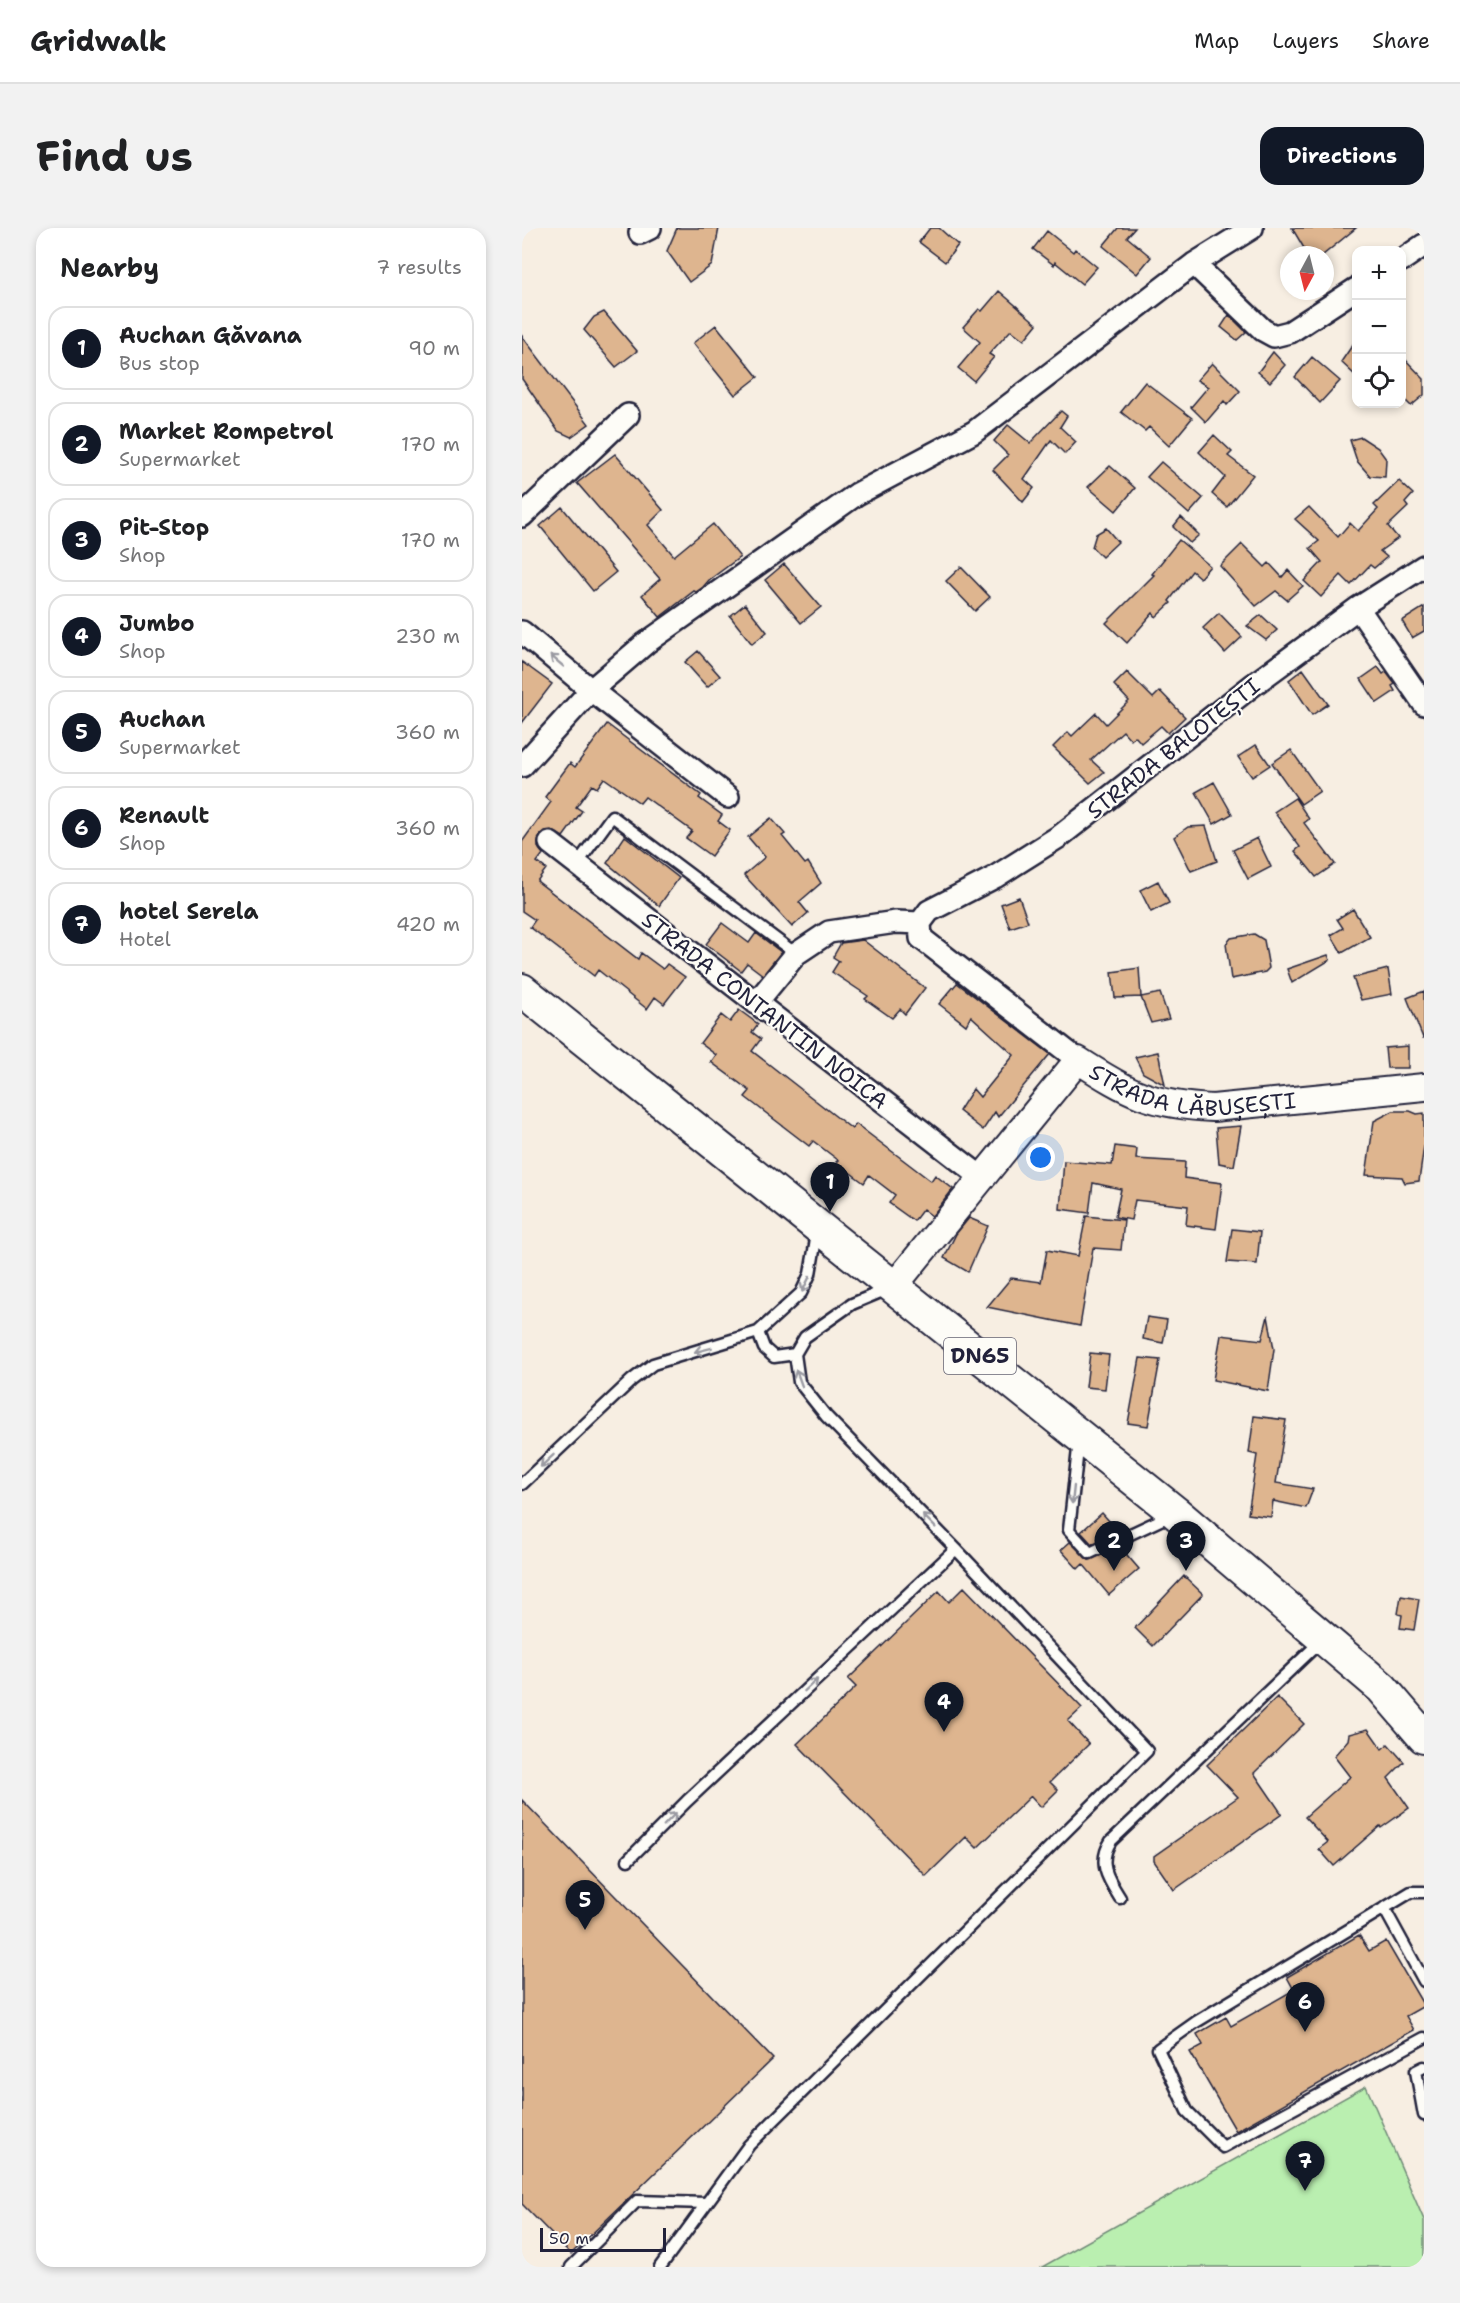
<!DOCTYPE html>
<meta charset="utf-8">
<style>
body{margin:0;font-family:"Shantell Sans",sans-serif;background:#f2f2f2;color:#202124}
.controls{position:absolute;right:18px;top:18px;display:grid;overflow:hidden;border-radius:12px;box-shadow:0 3px 9px #0003}
.controls button{width:54px;height:54px;display:grid;place-items:center;padding:0;border:0;border-bottom:2px solid #e0e0e0;background:#fff;color:#202124;font:30px sans-serif}
.compass{position:absolute;left:758px;top:18px;width:54px;height:54px;border-radius:50%;background:#fff;box-shadow:0 3px 9px #0003;rotate:187deg}
.scale{position:absolute;left:18px;bottom:15px;width:126px;box-sizing:border-box;padding-left:6px;border:3px solid #22223b;border-top:0;font-size:16px;line-height:21px;white-space:nowrap;color:#22223b;-webkit-text-stroke:4px #fdfcf7;paint-order:stroke}
.you{position:absolute;left:519px;top:930px;width:21px;height:21px;margin:-15px;border:4px solid #fff;border-radius:50%;background:#1a73e8;box-shadow:0 0 0 9px #1a73e833}
.badge{display:grid;place-items:center;width:39px;height:39px;border-radius:50%;background:#111827;color:#fff;font-size:20px;font-weight:700}
.pin{position:absolute;translate:-50% -50px;filter:drop-shadow(0 2px 3px #0008)}
.pin::after{content:'';position:absolute;top:32px;width:21px;height:18px;background:inherit;clip-path:polygon(0 0,100% 0,50% 100%)}
.list{margin:0;padding:0;list-style:none}
h2{display:flex;justify-content:space-between;align-items:center;height:78px;margin:0;padding:0 24px;font-size:26px}
h2 small{font-size:20px;font-weight:400;color:#757577}
.list li{display:grid;grid-template-columns:39px 1fr auto;gap:18px;align-items:center;box-sizing:border-box;height:84px;margin:0 12px 12px;padding:0 12px;border:2px solid #e0e0e0;border-radius:18px}
.list b{display:block;font-size:22px;white-space:nowrap}
.list p{margin:0;font-size:20px;white-space:nowrap;color:#757577}
.list em{font-size:20px;font-style:normal;color:#757577}
.icon{flex:none;width:33px;height:33px;fill:none;stroke:currentColor;stroke-width:2;stroke-linecap:round;stroke-linejoin:round}
.map{position:relative;flex:none;width:902px;height:2039px;overflow:hidden;border-radius:18px}
header{display:flex;align-items:center;gap:36px;box-sizing:border-box;height:84px;padding:0 30px;background:#fff;border-bottom:2px solid #e0e0e0}
header strong{font-size:28px}
nav{display:flex;gap:33px;margin-inline-start:auto;font-size:21px}
.intro{display:flex;align-items:center;justify-content:space-between;box-sizing:border-box;height:144px;padding:0 36px}
h1{margin:0;font-size:42px}
.button{padding:15px 27px;border-radius:18px;background:#111827;color:#fff;font-size:21px;font-weight:700}
main{display:flex;gap:36px;padding:0 36px}
aside{flex:1;background:#fff;border-radius:18px;box-shadow:0 3px 9px #0003}
.map>svg:first-child{display:block}
.green{fill:#baefb0;stroke:#6e8876;stroke-width:1.5}
.building{fill:#deb58f;stroke:#22223b;stroke-width:1.5}
.lines{fill:none;stroke-linecap:round;stroke-linejoin:round}
.service-casing{stroke:#22223b;stroke-width:15}
.minor-casing{stroke:#22223b;stroke-width:26}
.tertiary-casing{stroke:#22223b;stroke-width:30}
.primary-casing{stroke:#22223b;stroke-width:36}
.service{stroke:#fdfcf7;stroke-width:10}
.minor{stroke:#fdfcf7;stroke-width:21}
.tertiary{stroke:#fdfcf7;stroke-width:26}
.primary{stroke:#fdfcf7;stroke-width:32}
.oneway{stroke:#9a9aa2}
.labels{text-anchor:middle;stroke-width:4.5;stroke-linejoin:round;paint-order:stroke}
.shield{fill:#fdfcf7;stroke:#646373;stroke-width:1.5}
.shield-label{font-size:21px;font-weight:bold;fill:#22223b}
.street-label{font-size:22px;fill:#22223b;stroke:#fdfcf7}
</style>
<header>
<strong>Gridwalk</strong>
<nav><a>Map</a><a>Layers</a><a>Share</a></nav>
</header>
<div class="intro"><h1>Find us</h1><a class="button">Directions</a></div>
<main>
<aside>
<h2>Nearby<small>7 results</small></h2>
<ul class="list">
<li><span class="badge">1</span><div><b>Auchan Găvana</b><p>Bus stop</p></div><em>90 m</em></li>
<li><span class="badge">2</span><div><b>Market Rompetrol</b><p>Supermarket</p></div><em>170 m</em></li>
<li><span class="badge">3</span><div><b>Pit-Stop</b><p>Shop</p></div><em>170 m</em></li>
<li><span class="badge">4</span><div><b>Jumbo</b><p>Shop</p></div><em>230 m</em></li>
<li><span class="badge">5</span><div><b>Auchan</b><p>Supermarket</p></div><em>360 m</em></li>
<li><span class="badge">6</span><div><b>Renault</b><p>Shop</p></div><em>360 m</em></li>
<li><span class="badge">7</span><div><b>hotel Serela</b><p>Hotel</p></div><em>420 m</em></li>
</ul>
</aside>
<div class="map">
<svg width="902" height="2039" viewBox="0 0 902 2039">
<rect width="100%" height="100%" fill="#f7eee2"/>
<filter id="ink" filterUnits="userSpaceOnUse"><feTurbulence type="fractalNoise" baseFrequency=".0167" numOctaves="2"/><feDisplacementMap in="SourceGraphic" scale="12" xChannelSelector="R" yChannelSelector="G"/><feConvolveMatrix kernelMatrix="1 2 1 2 8 2 1 2 1" color-interpolation-filters="sRGB"/></filter>
<g filter="url(#ink)">
<path class="green" d="M844 1858 902 1992V2039H520Z"/>
<path class="building" d="M155 0H197L190 37 167 54 145 23Z
M408 0H417L436 17 423 34 397 14Z
M596 0H613L605 9 629 29 615 46 581 18Z
M770 0H834L801 27H786Z
M525 3 551 24 553 21 575 39 560 56 533 34 532 37 511 21Z
M477 63 515 96 502 112 489 102 467 126 472 129 452 153 436 140 458 114 441 99 457 81 460 83Z
M82 84 115 123 94 139 62 102 72 89Z
M707 87 724 104 715 112 699 99Z
M194 97 236 149 213 167 171 115Z
M0 108 67 196 49 209 36 203 0 151Z
M834 112V148L819 134Z
M751 124 763 137 748 154 736 144Z
M879 127 902 151V167L889 178 879 168Z
M790 129 818 153 798 175 773 149Z
M690 135 718 163 705 177 702 173 684 194 669 179 686 159 675 152Z
M623 154 670 190 647 218 627 199 623 203 599 184Z
M539 183 545 188 538 199 554 214 543 226 529 212 502 251 512 260 501 274 471 242 486 227 472 213 486 197 508 215Z
M692 207 710 224 706 228 731 247 705 279 690 266 703 249 677 224Z
M839 209 856 220 864 231 863 249 848 248 835 233 828 212Z
M93 226 141 282 126 297 152 328 191 296 218 329 187 352 181 359 174 364 172 363 138 389 120 367 138 351 55 255Z
M639 234 681 270 667 286 625 249Z
M588 238 613 260 594 283 566 259Z
M877 253 891 266 883 275 886 279 866 298 876 310 858 323 865 329 852 340 848 337 829 357 819 347 799 369 782 353 800 334 788 320 797 313 773 291 787 279 816 309 828 295 836 303 856 281 852 277Z
M40 279 94 344 71 363 18 298Z
M659 289 677 307 668 315 651 299Z
M584 300 596 314 580 329 570 319 574 306Z
M657 312 688 338 678 350 670 343 647 373 649 375 634 389 631 385 605 415 584 395 632 347 630 346Z
M720 316 743 339 747 335 760 349 766 342 781 358 765 372 754 363 734 378 698 338Z
M262 336 299 379 279 395 243 352Z
M439 339 468 369 453 383 424 353Z
M223 376 245 404 230 416 208 388Z
M902 379V403L890 410 880 393Z
M697 385 720 409 703 425 681 400Z
M739 387 755 402 744 412 725 398Z
M176 423 198 448 185 459 163 434Z
M0 434 30 456 0 495Z
M856 439 861 446 864 444 873 456 870 458 873 463 855 475 839 451Z
M781 441 806 476 790 487 767 452Z
M605 444 631 470 638 463 663 489 646 505 639 498 619 515 613 508 609 512 601 503 569 532 582 544 568 555 531 519 546 504 550 508 574 485 584 496 607 473 592 457Z
M85 496 179 567 177 570 200 587 196 593 208 602 189 628 164 610 170 603 123 569 118 575 82 550 75 560 70 557 54 579 60 583 41 609 29 602 23 603 18 608 16 619 21 626 15 634 24 641 15 653 116 731 119 725 141 741 145 736 163 749 142 776 133 769 125 781 76 742 72 748 8 699 13 692 0 683V614L29 574 23 569 48 535 53 539Z
M734 517 748 537 730 549 716 529Z
M769 522 798 563 779 576 750 535Z
M692 554 710 586 692 596 674 564Z
M773 570 787 591 782 595 813 636 794 649 773 623 778 619 752 584Z
M249 590 263 606 260 608 283 636 286 634 299 655 277 674 286 685 270 699 222 647 243 629 226 609Z
M684 598 695 633 669 643 652 609 666 599Z
M103 608 157 650 137 678 85 635Z
M735 610 749 639 726 651 711 622Z
M636 653 647 675 629 684 618 662Z
M497 669 506 694 488 700 479 676Z
M831 681 848 709 820 725 809 707 821 700 815 691Z
M200 695 227 715 234 705 259 724 241 747 225 735 219 743 184 716Z
M732 706 742 712 747 740 743 744 709 751 704 716 709 710Z
M341 712 403 760 383 786 378 781 370 790 343 771 346 768 310 744 317 733 311 729 319 715Z
M806 727 808 732 770 755 765 741Z
M617 740 619 769 593 770 590 744Z
M866 741 870 766 839 772 831 750Z
M435 755 528 826 476 889 473 884 461 902 437 883 451 861 458 869 492 827 449 788 444 797 417 776Z
M902 763V810H901L885 770Z
M638 765 647 791 629 795 619 769Z
M217 782 236 796 230 804 239 811 230 823 330 901 334 896 409 953 413 947 431 961 410 988 401 981 392 993 367 975 373 967 347 947 342 955 314 934 316 932 291 913 287 918 223 869 228 863 189 834 194 827 178 815 199 787 208 794Z
M886 818V840H865L863 820Z
M636 824 643 857 621 845 613 829Z
M871 883H888L895 886 902 885V918L897 953 883 955 880 949 844 947 852 893Z
M719 898 712 938 697 935 694 900Z
M593 918 615 921 614 931 663 934 662 950 700 955 694 1001 664 997 666 978 613 972 609 992 593 989 599 961 571 955 567 985 538 981 542 933 590 937Z
M564 988 602 992 599 1022 571 1020 558 1098 465 1079 489 1050 519 1054 525 1022 556 1028Z
M447 990 466 998 446 1044 422 1030 434 1006Z
M710 1001 738 1004 735 1036 705 1034Z
M746 1088 752 1121 746 1163 691 1152 699 1107 740 1112Z
M625 1089 645 1092 641 1115 621 1111Z
M568 1125 587 1127 583 1161 564 1159Z
M618 1130 638 1132 626 1198 606 1195Z
M732 1188 764 1192 754 1255 791 1261 784 1280 751 1273 749 1289 726 1286 735 1227 727 1225Z
M580 1285 596 1303 570 1316 559 1304Z
M548 1314 567 1332 598 1319 617 1341 587 1367 561 1336 556 1341 539 1322Z
M662 1348 681 1366 631 1418 613 1400Z
M442 1359 560 1480 546 1493 567 1516 528 1554 536 1562 519 1579 509 1568 455 1620 444 1609 404 1648 275 1516 334 1459 326 1451 417 1363 427 1374Z
M879 1368 897 1371 892 1402 878 1400 880 1387 876 1386Z
M755 1469 782 1496 732 1545 760 1586 652 1662 632 1633V1628L716 1569 685 1537Z
M846 1501 860 1521 866 1516 882 1534 866 1550 887 1580 859 1600 858 1598 812 1638 797 1621 806 1614 783 1589 828 1549 812 1528 826 1512 827 1506Z
M0 1572 251 1831 49 2026 0 1976Z
M837 1707 847 1723 864 1713 902 1778 884 1788 892 1802 714 1903 668 1824 681 1817 675 1806 704 1789 709 1798 772 1762 765 1749Z"/>
<g class="lines">
<defs>
<path id="service" d="M55 636 90 588 274 726
M236 1104 242 1120 252 1129 273 1126
M557 1212 547 1302 568 1325 649 1287
M0 1256 110 1152 131 1136 236 1104 279 1065 288 1046 295 1005
M106 1632 165 1573 434 1321 304 1188 277 1154 273 1126 283 1109 330 1076 368 1060
M902 1664H889L674 1794 636 1821 665 1883 701 1919 902 1810
M598 1670C586 1651 575 1635 589 1613L800 1412
M862 1680 902 1753
M902 1839 894 1843 902 1887
M49 2039 115 1973 184 1975
M138 2039 227 1917 625 1523 434 1321"/>
<path id="minor" d="M118 5 128 0
M880 32 902 17
M672 36 741 102 752 108 768 104 834 61
M0 288 106 187
M836 380 902 476
M0 404 69 462 206 569
M0 538 69 462 124 415 335 266 452 204 672 36 730 0
M28 615 459 949
M234 775 274 726 307 704 374 694 398 695
M556 832 399 710 398 695 407 683 473 649 538 608 731 457 836 380 902 338"/>
<g id="tertiary">
<path id="s1" d="M372 1058 556 832C607 865 629 877 691 880L902 859"/>
</g>
<path id="primary" d="M0 762 654 1285 860 1460 902 1509"/>
</defs>
<use href="#service" class="service-casing"/>
<use href="#minor" class="minor-casing"/>
<use href="#tertiary" class="tertiary-casing"/>
<use href="#primary" class="primary-casing"/>
<use href="#service" class="service"/>
<use href="#minor" class="minor"/>
<use href="#tertiary" class="tertiary"/>
<use href="#primary" class="primary"/>
</g>
<defs><path id="oneway-shaft" d="M-6 0H5M1.5-3L5.5 0L1.5 3" fill="none" stroke-width="1.6" stroke-linecap="round" stroke-linejoin="round" transform="scale(1.5)"/></defs>
<g class="oneway">
<use href="#oneway-shaft" transform="translate(35 433) rotate(-140)"/>
<use href="#oneway-shaft" transform="translate(284 1056) rotate(116)"/>
<use href="#oneway-shaft" transform="translate(181 1122) rotate(166)"/>
<use href="#oneway-shaft" transform="translate(277 1150) rotate(-110)"/>
<use href="#oneway-shaft" transform="translate(25 1233) rotate(137)"/>
<use href="#oneway-shaft" transform="translate(551 1267) rotate(96)"/>
<use href="#oneway-shaft" transform="translate(407 1293) rotate(-135)"/>
<use href="#oneway-shaft" transform="translate(289 1457) rotate(-43)"/>
<use href="#oneway-shaft" transform="translate(148 1591) rotate(-46)"/>
</g>
</g>
<g class="labels">
<rect class="shield" x="422" y="1110" width="72" height="36" rx="4.5"/>
<g class="shield-label">
<text x="458" y="1135">DN65</text>
</g>
<g class="street-label">
<text transform="translate(651 520) rotate(-38)" y="8">STRADA BALOTEȘTI</text>
<text transform="translate(243 782) rotate(38)" y="8">STRADA CONTANTIN NOICA</text>
<text dy="8" stroke="none"><textPath href="#s1" startOffset="414">STRADA LĂBUȘEȘTI</textPath></text>
</g>
</g>
</svg>
<div class="controls">
<button>+</button>
<button>−</button>
<button><svg class="icon" aria-label="locate" viewBox="0 0 24 24"><circle cx="12" cy="12" r="6"/><path d="M12 2v4M12 18v4M2 12h4M18 12h4"/></svg></button>
</div>
<svg class="compass" viewBox="-18 -18 36 36"><path d="M0-13l5 13h-10z" fill="#e53935"/><path d="M0 13l5-13h-10z" fill="#757577"/></svg>
<div class="scale">50 m</div>
<div class="you"></div>
<div class="pin badge" style="left:308px;top:984px">1</div>
<div class="pin badge" style="left:592px;top:1343px">2</div>
<div class="pin badge" style="left:664px;top:1343px">3</div>
<div class="pin badge" style="left:422px;top:1504px">4</div>
<div class="pin badge" style="left:63px;top:1702px">5</div>
<div class="pin badge" style="left:783px;top:1804px">6</div>
<div class="pin badge" style="left:783px;top:1963px">7</div>
</div>
</main>
